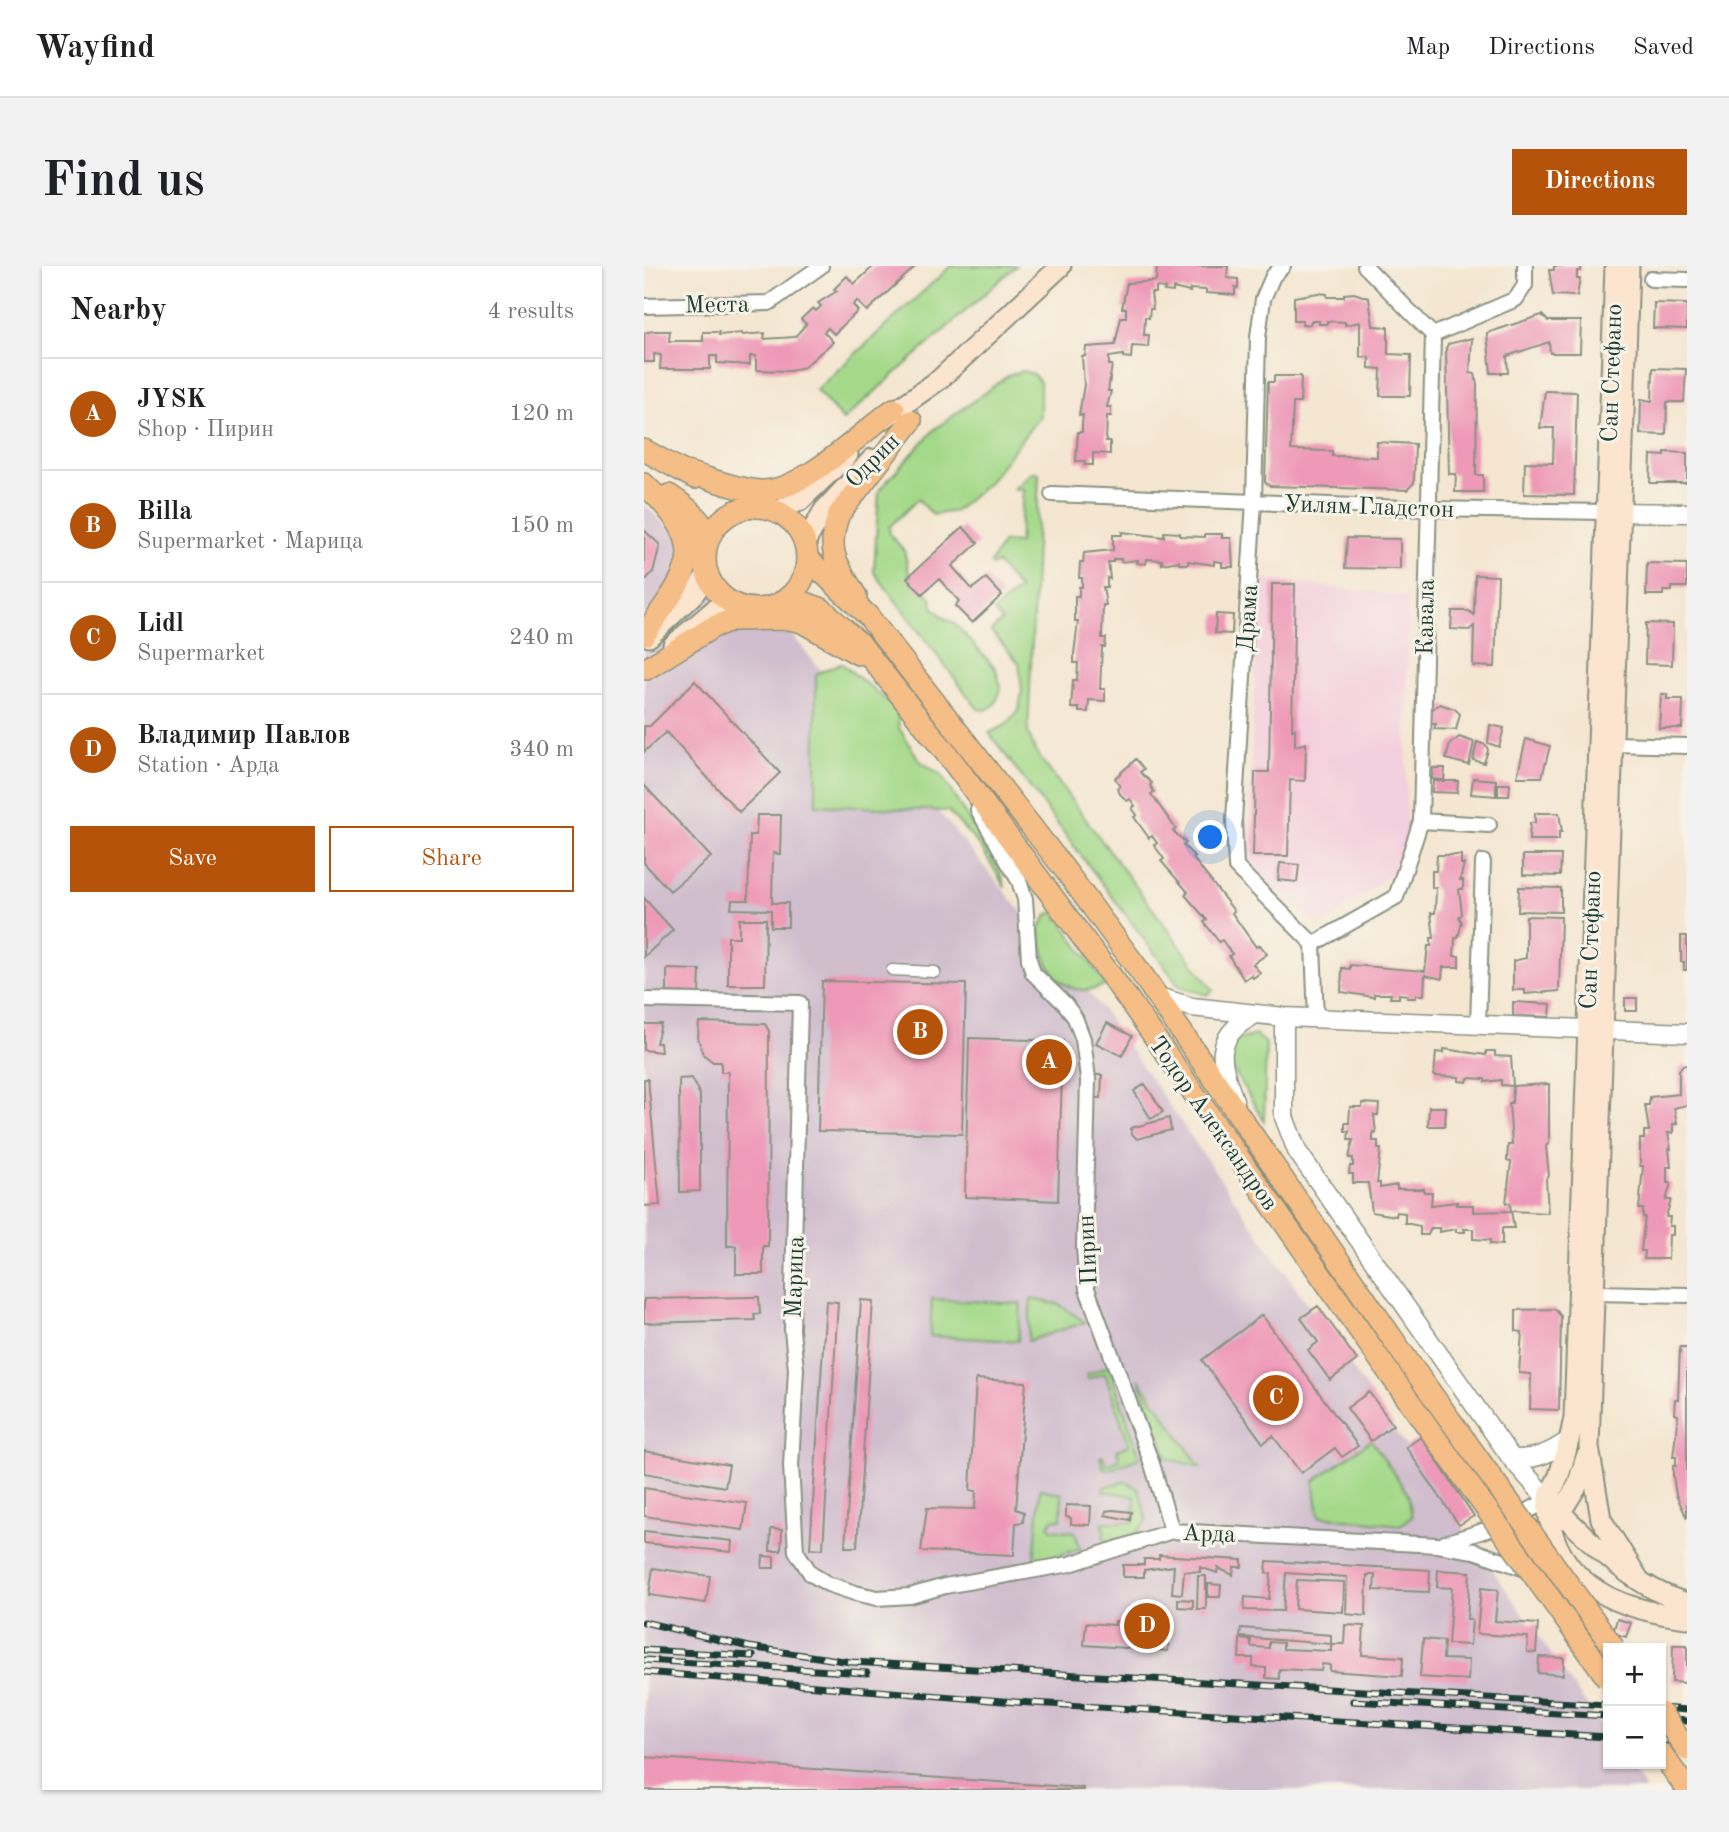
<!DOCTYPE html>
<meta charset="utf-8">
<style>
body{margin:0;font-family:"Old Standard TT",serif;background:#f2f2f2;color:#202124}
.controls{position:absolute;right:21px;bottom:21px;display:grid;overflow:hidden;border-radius:0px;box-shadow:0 2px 5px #0004}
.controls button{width:63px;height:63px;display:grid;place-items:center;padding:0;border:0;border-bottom:2px solid #e0e0e0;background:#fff;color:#202124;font:35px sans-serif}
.you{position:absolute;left:567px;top:572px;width:24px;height:24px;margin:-18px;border:5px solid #fff;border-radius:50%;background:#1a73e8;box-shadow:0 0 0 10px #1a73e833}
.badge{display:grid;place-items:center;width:46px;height:46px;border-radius:50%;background:#b45309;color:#fff;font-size:23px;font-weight:700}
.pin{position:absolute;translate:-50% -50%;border:4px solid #fff;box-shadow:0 2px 7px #0006}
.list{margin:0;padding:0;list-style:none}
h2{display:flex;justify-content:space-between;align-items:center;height:91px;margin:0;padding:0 28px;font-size:30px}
h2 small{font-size:23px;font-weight:400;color:#757577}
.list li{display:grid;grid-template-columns:46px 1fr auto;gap:21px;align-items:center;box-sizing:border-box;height:112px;padding:0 28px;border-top:2px solid #e0e0e0}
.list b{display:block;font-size:26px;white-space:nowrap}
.list p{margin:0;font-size:23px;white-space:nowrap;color:#757577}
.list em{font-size:23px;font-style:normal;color:#757577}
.actions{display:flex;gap:14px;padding:21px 28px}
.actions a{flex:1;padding:16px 0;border:2px solid #b45309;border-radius:0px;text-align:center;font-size:24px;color:#b45309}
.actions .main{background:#b45309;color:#fff}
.map{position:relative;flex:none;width:1043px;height:1524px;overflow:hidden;border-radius:0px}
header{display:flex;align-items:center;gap:42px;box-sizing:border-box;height:98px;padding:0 35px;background:#fff;border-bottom:2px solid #e0e0e0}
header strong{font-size:33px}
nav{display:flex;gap:38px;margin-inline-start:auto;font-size:24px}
.intro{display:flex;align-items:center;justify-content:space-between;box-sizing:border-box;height:168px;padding:0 42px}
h1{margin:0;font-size:49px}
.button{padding:18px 32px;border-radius:0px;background:#b45309;color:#fff;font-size:24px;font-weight:700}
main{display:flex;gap:42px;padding:0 42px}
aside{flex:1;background:#fff;border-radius:0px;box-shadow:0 2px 5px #0004}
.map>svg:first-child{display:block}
.built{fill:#f4cfdd}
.industrial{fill:#d0bdcd}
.green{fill:#a4d989;stroke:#628b5e;stroke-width:2}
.building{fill:#ee99b7}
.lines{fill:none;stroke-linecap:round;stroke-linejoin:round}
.pedestrian-casing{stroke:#8a9282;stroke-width:13}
.minor-casing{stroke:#8a9282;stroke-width:18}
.tertiary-casing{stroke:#8a9282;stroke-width:21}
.secondary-casing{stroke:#8a9282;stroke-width:23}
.primary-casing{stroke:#8a9282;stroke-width:24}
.pedestrian{stroke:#fff;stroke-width:10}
.minor{stroke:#fff;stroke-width:14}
.tertiary{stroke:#fff;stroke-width:18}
.secondary{stroke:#fbe5cf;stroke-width:19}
.primary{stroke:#f6be87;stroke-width:21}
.rail-casing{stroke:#1f3d34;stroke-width:7}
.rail{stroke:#f7f3e8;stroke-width:4.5;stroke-dasharray:13;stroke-linecap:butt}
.primary-bridge-casing{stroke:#8a9282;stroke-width:24;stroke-linecap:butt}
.primary-bridge{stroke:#f6be87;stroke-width:21}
.labels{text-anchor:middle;stroke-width:6;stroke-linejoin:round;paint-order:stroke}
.street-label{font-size:24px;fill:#1f3d34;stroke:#f7f3e8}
</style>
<header>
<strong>Wayfind</strong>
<nav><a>Map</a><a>Directions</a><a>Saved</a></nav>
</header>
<div class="intro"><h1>Find us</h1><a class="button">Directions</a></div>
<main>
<aside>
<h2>Nearby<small>4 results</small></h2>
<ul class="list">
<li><span class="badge">A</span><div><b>JYSK</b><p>Shop · Пирин</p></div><em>120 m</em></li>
<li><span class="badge">B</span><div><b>Billa</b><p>Supermarket · Марица</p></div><em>150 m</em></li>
<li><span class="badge">C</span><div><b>Lidl</b><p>Supermarket</p></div><em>240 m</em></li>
<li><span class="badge">D</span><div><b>Владимир Павлов</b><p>Station · Арда</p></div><em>340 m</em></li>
</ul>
<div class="actions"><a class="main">Save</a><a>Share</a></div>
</aside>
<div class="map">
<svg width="1043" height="1524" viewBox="0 0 1043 1524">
<rect width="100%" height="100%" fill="#f7f3e8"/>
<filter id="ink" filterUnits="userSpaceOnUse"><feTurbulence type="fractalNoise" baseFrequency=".0143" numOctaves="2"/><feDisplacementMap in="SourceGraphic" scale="14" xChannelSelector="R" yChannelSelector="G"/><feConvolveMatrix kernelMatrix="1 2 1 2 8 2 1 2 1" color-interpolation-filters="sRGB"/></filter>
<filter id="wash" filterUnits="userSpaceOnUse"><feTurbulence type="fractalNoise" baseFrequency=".00686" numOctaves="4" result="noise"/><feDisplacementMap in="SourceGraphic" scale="28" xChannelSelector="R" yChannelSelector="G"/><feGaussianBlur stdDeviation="1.57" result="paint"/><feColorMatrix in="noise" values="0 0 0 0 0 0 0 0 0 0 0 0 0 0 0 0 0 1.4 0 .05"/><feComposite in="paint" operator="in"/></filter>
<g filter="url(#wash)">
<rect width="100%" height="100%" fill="#f4e6d0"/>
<path class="built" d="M615 312 764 331 762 570 754 603 676 661 603 600Z"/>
<path class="industrial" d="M0 239 147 368 456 740 964 1470V1498H984L1002 1524H0Z"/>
<path class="green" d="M307 0H372L199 154 172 124Z
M379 105 389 108 396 116V150L343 218 311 245 289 249 274 233 245 261 246 269 260 284 265 307 288 333 289 341 300 352 310 357 352 403 357 422 355 429 350 439 342 444 334 443 230 306 235 224 291 163 365 109Z
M388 206 395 207 385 445 384 466 391 485 569 724 563 729 536 721 345 467 362 459 375 444 378 425 375 397 347 365 358 355 350 345 375 323 353 297 348 300 346 298 359 276 375 277 379 224 370 223Z
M197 397 253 443 255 462 276 495 297 509 356 605 361 621 336 580 304 545 172 539V408Z
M410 646 462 719C417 737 401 702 395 664L403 649Z
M612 769 622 777 620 855 586 798 585 782 593 774Z
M288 1033 377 1038 374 1075 286 1070Z
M387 1033 414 1038 441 1056 384 1075Z
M465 1100 496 1192 464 1204 459 1202 456 1191 459 1190 462 1199 476 1194 473 1184 485 1179 461 1107 444 1113 442 1109Z
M495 1113 556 1201 524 1193Z
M727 1174 764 1228 768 1251 756 1259 675 1250 670 1215Z
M481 1215 495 1223 503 1254 490 1269 463 1277 460 1273 459 1256H490L491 1230 458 1225 460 1221Z
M396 1223 418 1228 417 1253 408 1254 405 1259 407 1263 431 1266 436 1283 390 1296Z"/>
<g id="blocks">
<path class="building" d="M230 0H272L223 45 213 35 209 39 214 45 190 68 184 62 180 66 189 76 160 101 146 105 112 104V90H106V99L73 97V90H66V103H16L17 89 10 88V96H0V67L9 65H26L25 75H59V66H75V69L98 67V69L121 67 120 73 151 71 162 58 157 53 169 42 172 45 177 40 174 37 193 25 190 23 203 10 210 18Z
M513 0H584L583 12 594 13V22L591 21V29L562 27V24L546 23V26L529 22V26L520 25 521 22 512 21V27H507L509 43H506L505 52 501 51 500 69H505L504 81 488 80 487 92 479 91V89L465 91V99H468L464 125H467L463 141H467V150H463L462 175H466V188L449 187V199H440L441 195H432L434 166H438V158L439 149H435L440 118 438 90H441L442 81 471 79 477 51H482V42H478L483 17 512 15Z
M910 0H937V5H933V13H936L933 30 909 29 905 4H910Z
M674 27 683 28V31H700V28L710 27 725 32 729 60 744 61V88L767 89 766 130H736L737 103 725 102V91H716V56L701 59V56L683 55V58H675V55H667L666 58 658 59V55H650V31Z
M1010 37 1043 38V63L1009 62Z
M898 49 904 55H937L936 87H906L905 76 863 90 864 107H847L843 67Z
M828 72 826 107 831 108 833 118 832 209H839V226H811L812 208H805L802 82 804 78Z
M1009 102 1042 103 1040 136H1023L1022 169 996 168 997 133 1008 135Z
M630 110H657L656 137H649L647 184 688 185V190L733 191V176L771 178 770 217 763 224 626 220 621 216 624 116H630Z
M901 125 933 126 930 229 880 228 881 196 909 197 910 162H896Z
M1021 186 1043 187V217H1006L1007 189 1021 190Z
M319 261 334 277 308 300 328 323 342 312 358 329 328 357 311 340 315 335 295 313 278 328 263 312Z
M0 264 16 279 9 306 0 316Z
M478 266 520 271V266L536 267V270L561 271V268H578V272H587L589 301H578V296L570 295V299L544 295V298H535V295L518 298V294L503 293 502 298 493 297 494 294 477 296V293H469V296H464L466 313 463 312V321H459L462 339H459L458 372H462L461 381H458L456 423H461V435L445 434 444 446H435V442H427L429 414H433L434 397H430V388L434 355H431V330H435V321H438V312H435L436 296H439L440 287 469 284V269H478Z
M703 272 756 273V303L701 302Z
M1003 297 1043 298V321H1028V325H1019V329H1002Z
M831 309 854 310 851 401 829 400 830 360 825 364 807 363 808 345H825L830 349Z
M628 318H651L648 464 651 463V480L662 477 661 515 646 514 644 590H609L611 506H625Z
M572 348 589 349 588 368 571 367Z
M1002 357 1029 358 1028 399 1001 398Z
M51 415 136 507 95 546 22 466 0 486V460H6Z
M1017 428H1023V433H1039L1038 462H1015Z
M796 438 811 443 816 448 812 464 790 463 792 458H786L787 444Z
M846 459 860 462 855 481 844 477Z
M815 471 830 476 825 499 802 493 806 478Z
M882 473 906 480 898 511H873Z
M833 476 842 479 844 484 840 497 829 494Z
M492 493 500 503 496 506 508 517 506 519 510 526 507 528 532 563 529 565 542 577 539 579 551 591 549 592 590 645 588 647 612 681 616 679 623 688 609 698 616 707 609 712 607 709 600 714 585 690 588 688 578 674 575 676 560 656 563 654 541 629 544 626 517 595 520 593 510 579 513 577 508 570 505 572 490 551 493 549 488 542 491 540 486 533 483 535 476 528 473 522 476 520 471 512Z
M789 502H801L800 514 788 513Z
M829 512 852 514V530L827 528Z
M789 515H814L813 527 788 526Z
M854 518H866L865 530H854Z
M0 519 67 591 26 625 0 597Z
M891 547H915L918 566H915V574H885L886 557H891Z
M113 549H137L136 588 129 587 128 637H144V661H127V644L87 643 88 634H104L106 569H112Z
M793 589H817V598H820L816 614H819V623H815L818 648 815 651 818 656 814 672H811L810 690H815V701H799L798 713 781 709 780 729H772V732H763L764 729 755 728V732H746L747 728H730V731L697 726 698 702 706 703V699L781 705 784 680H787V672H790L787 647H791L792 622H788V605H792Z
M879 589H917L916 610 879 609Z
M636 597 655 599 653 616 634 614Z
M875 621 917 622V646L874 645Z
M0 632 29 664 0 691Z
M882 650 917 651 915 725 881 728V724H869V695L882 692Z
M95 653H122L121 719H84V671H95Z
M1037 670H1043V704H1040V696H1037Z
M23 703 56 704 55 727 23 726Z
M178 715 322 718 318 868 174 865Z
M981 732H993V745H981Z
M869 736 907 738 906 751 869 750Z
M55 756 121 758 125 765 124 980H119V1008H92V980H83L84 806H77V796H69L59 788 54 772Z
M463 757 488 770 478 790 452 777Z
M0 758H17L12 777H16L17 786 0 784Z
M325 772 419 775 414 935 321 931Z
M800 783 842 789V785H851V790L867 791 869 820 905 818V877L902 880 905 910 902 913 904 947 867 945 866 937H862L867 896 863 895 864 879H868L865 837H868L869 820 857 819V814L841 816V813L824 812 823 816 815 815V811L790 810 792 786 800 787Z
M1039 799H1043V839L1030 842 1033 858H1029V867H1024L1027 883H1025L1027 901H1023V917H1027L1022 934H1027L1022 951H1026L1025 960H1029V969H1025L1024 993H1000L1001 985H997L1001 951H999V943H995L999 900H996V873H1000V865H1005L1001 839H1005L1006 831 1035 828V804Z
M446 809H458L457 832H446Z
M48 812 56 829V925L36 926 35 813Z
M0 813H4L16 939 0 940Z
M501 818 519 846 507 853 490 825Z
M718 837 735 838 734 849H730L732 867 729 866V875H734V883H737L733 917H736V922L753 919V923H780V926H788L787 939 813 936 812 939H829V946L867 945 870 962H858V979L846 978V974L829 973V963H820L821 966H812V963L795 966V962H787L784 969H776V960L761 957V947L753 946 752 950 728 946 724 917H709V908H705L706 900H709V892H705L709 874H704L705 865H701V857H705L706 841H718Z
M785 841H802L801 860H784Z
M525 852 527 864 493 873 488 868 487 862Z
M109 1031H115L116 1048 110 1049 111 1054 0 1057V1033Z
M217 1034 229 1035 213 1281H201Z
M182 1035 194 1036 179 1283 166 1282Z
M674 1040 713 1094 686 1114 664 1084 674 1076 657 1052Z
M911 1043 917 1050 915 1144 886 1143 887 1108 875 1107 878 1066 872 1065V1044Z
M618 1049 714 1180 698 1191 691 1182 657 1207 629 1170 619 1177 558 1094Z
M1036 1081H1043V1252L1032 1229 1029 1210V1199L1032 1200V1191H1029L1034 1149 1030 1148 1031 1133H1034Z
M332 1113 382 1116 372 1243 380 1246 379 1256 372 1257 370 1289 277 1285 283 1242 331 1243 332 1225 326 1224Z
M725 1126 749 1159 727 1175 703 1142Z
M777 1171 830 1250 815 1259 762 1181Z
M0 1185 85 1199 81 1221 0 1207Z
M0 1222 103 1237 99 1264 0 1250Z
M422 1239 447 1240 446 1259 427 1258V1252L422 1251Z
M469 1244 487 1246 486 1254 461 1249 462 1245Z
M127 1263 138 1264 137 1285H126Z
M0 1265 88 1275 87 1286 0 1277Z
M515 1289 530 1290 598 1294V1301H590L589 1309 574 1302 573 1307 556 1301V1306L540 1305 538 1328 528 1327 530 1300 500 1304V1311H479V1299H500V1293H515Z
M119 1290 130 1291V1302H118Z
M623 1295 786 1304 785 1326 730 1324 731 1309H723L722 1350 702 1348 703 1311 642 1307 639 1345 600 1344 601 1331 625 1333 627 1308 622 1307Z
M9 1302 66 1310 62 1337 5 1329Z
M794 1304 826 1306 823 1353H828L826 1379 804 1378 808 1322 793 1321Z
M554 1310H562V1343H553Z
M653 1314 700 1316 699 1346 651 1343Z
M564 1318 577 1319 576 1331H564Z
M837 1322 854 1324 851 1355 894 1358 892 1387 883 1386 884 1371 833 1368Z
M534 1333 549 1334V1342L534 1341Z
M973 1353 987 1357 982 1371 969 1367Z
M471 1355 526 1358 524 1385 440 1379 442 1357 471 1359Z
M701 1359 720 1360 718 1389 759 1391 758 1410 686 1405V1399L678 1398 677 1405 635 1403V1413L622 1412V1402L609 1401V1392H595L596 1373 607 1374V1380L610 1381 625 1382V1376L639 1377V1383L687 1385V1378H700Z
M597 1362 687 1369V1378L596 1371Z
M779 1373 800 1375 799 1393 825 1394 824 1414 776 1411Z
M1029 1379H1043V1417L1028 1416Z
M895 1391 920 1392 919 1409 894 1407Z
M0 1491 439 1522V1524H0Z"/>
</g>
</g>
<g filter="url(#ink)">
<use href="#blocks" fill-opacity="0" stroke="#8a9282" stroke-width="2"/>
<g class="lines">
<defs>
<path id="pedestrian" d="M248 704 291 706"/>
<path id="minor" d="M639 0 629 10 619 33 614 71 610 235 590 554 592 601 669 678
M1007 13 1043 14
M0 40 125 37 177 0
M789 69 872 33 881 19V0
M408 228 784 243 962 246
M969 478 1043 480
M334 544 375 615 381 633 385 693 389 707 421 738 431 752 439 773 444 813 440 981 443 1023 508 1198 528 1265
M777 555 845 559
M669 678 752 631 777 555 789 69 721 0
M669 678 672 753
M0 734 156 737 148 1064 152 1103 147 1200 152 1285 167 1308 184 1318 211 1327 233 1332 266 1330 301 1320 426 1298 528 1265 793 1279 830 1285 922 1317
M834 760 839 596
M952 1027 1043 1029
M801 1277 858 1259 904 1234"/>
<path id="tertiary" d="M963 246 1043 247
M514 731 548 741 640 751 1043 767
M640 751V851L653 885 868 1193 904 1234
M590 834C576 796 568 771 610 749
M868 1193C891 1194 907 1187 925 1174"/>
<path id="secondary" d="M971 0 930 1152C926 1172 921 1191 915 1209 912 1217 906 1226 904 1234 902 1246 907 1260 910 1271 930 1328 988 1345 1043 1352
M985 0 945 1181 957 1253 996 1315
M241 152 296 113 417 0
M133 245 156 235 204 189
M161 277 180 244 228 193
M5 371 50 328 63 308
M29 379 71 343 87 337
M904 1234C944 1273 987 1321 1043 1337
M910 1257 933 1220 942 1191"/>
<path id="primary" d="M0 184 51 212
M42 206C65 212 91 223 115 225 157 228 215 168 250 143
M0 218C69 283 47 302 0 369
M25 229C42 240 61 254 63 275
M61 292a51 51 0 1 1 102 0a51 51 0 1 1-102 0Z
M163 292 224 350 421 604 497 707 766 1098
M212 330C193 298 181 285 195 248L267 155
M146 331 178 343 217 379 309 496 484 733 748 1111
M2 403 69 361 87 354 146 353 158 356 214 388
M1017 1487 1043 1523"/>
</defs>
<use href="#pedestrian" class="pedestrian-casing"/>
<use href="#minor" class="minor-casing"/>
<use href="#tertiary" class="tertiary-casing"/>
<use href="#secondary" class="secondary-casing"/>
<use href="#primary" class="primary-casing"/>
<use href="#pedestrian" class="pedestrian"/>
<use href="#minor" class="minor"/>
<use href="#tertiary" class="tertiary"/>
<use href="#secondary" class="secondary"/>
<use href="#primary" class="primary"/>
<defs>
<path id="rail" d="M0 1356 105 1381 207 1396 964 1439
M0 1384 109 1390
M0 1394 223 1407
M0 1406 371 1436 964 1471
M709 1435 964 1450
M1017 1442 1043 1444
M1017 1453 1043 1455
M1017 1474 1043 1476"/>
</defs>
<use href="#rail" class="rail-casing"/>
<use href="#rail" class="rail"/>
<defs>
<path id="primary-bridge" d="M766 1098 970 1382
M748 1111 964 1413
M1017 1447 1043 1484"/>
</defs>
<use href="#primary-bridge" class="primary-bridge-casing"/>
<use href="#primary-bridge" class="primary-bridge"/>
</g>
</g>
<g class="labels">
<g class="street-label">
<text transform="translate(73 38) rotate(-1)" y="8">Места</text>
<text transform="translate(967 107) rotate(-88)" y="8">Сан Стефано</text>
<text transform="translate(228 194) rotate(-45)" y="8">Одрин</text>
<text transform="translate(725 240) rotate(2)" y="8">Уилям Гладстон</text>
<text transform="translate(781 351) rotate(-89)" y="8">Кавала</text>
<text transform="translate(603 352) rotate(-86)" y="8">Драма</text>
<text transform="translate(946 674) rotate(-88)" y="8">Сан Стефано</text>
<text transform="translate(570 857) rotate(55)" y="8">Тодор Александров</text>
<text transform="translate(443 984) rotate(-93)" y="8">Пирин</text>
<text transform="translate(150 1011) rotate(-88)" y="8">Марица</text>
<text transform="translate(565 1267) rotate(2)" y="8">Арда</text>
</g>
</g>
</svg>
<div class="controls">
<button>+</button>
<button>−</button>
</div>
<div class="you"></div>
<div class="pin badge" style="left:405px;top:796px">A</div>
<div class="pin badge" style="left:276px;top:766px">B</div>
<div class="pin badge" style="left:632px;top:1132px">C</div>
<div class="pin badge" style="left:503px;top:1360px">D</div>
</div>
</main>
